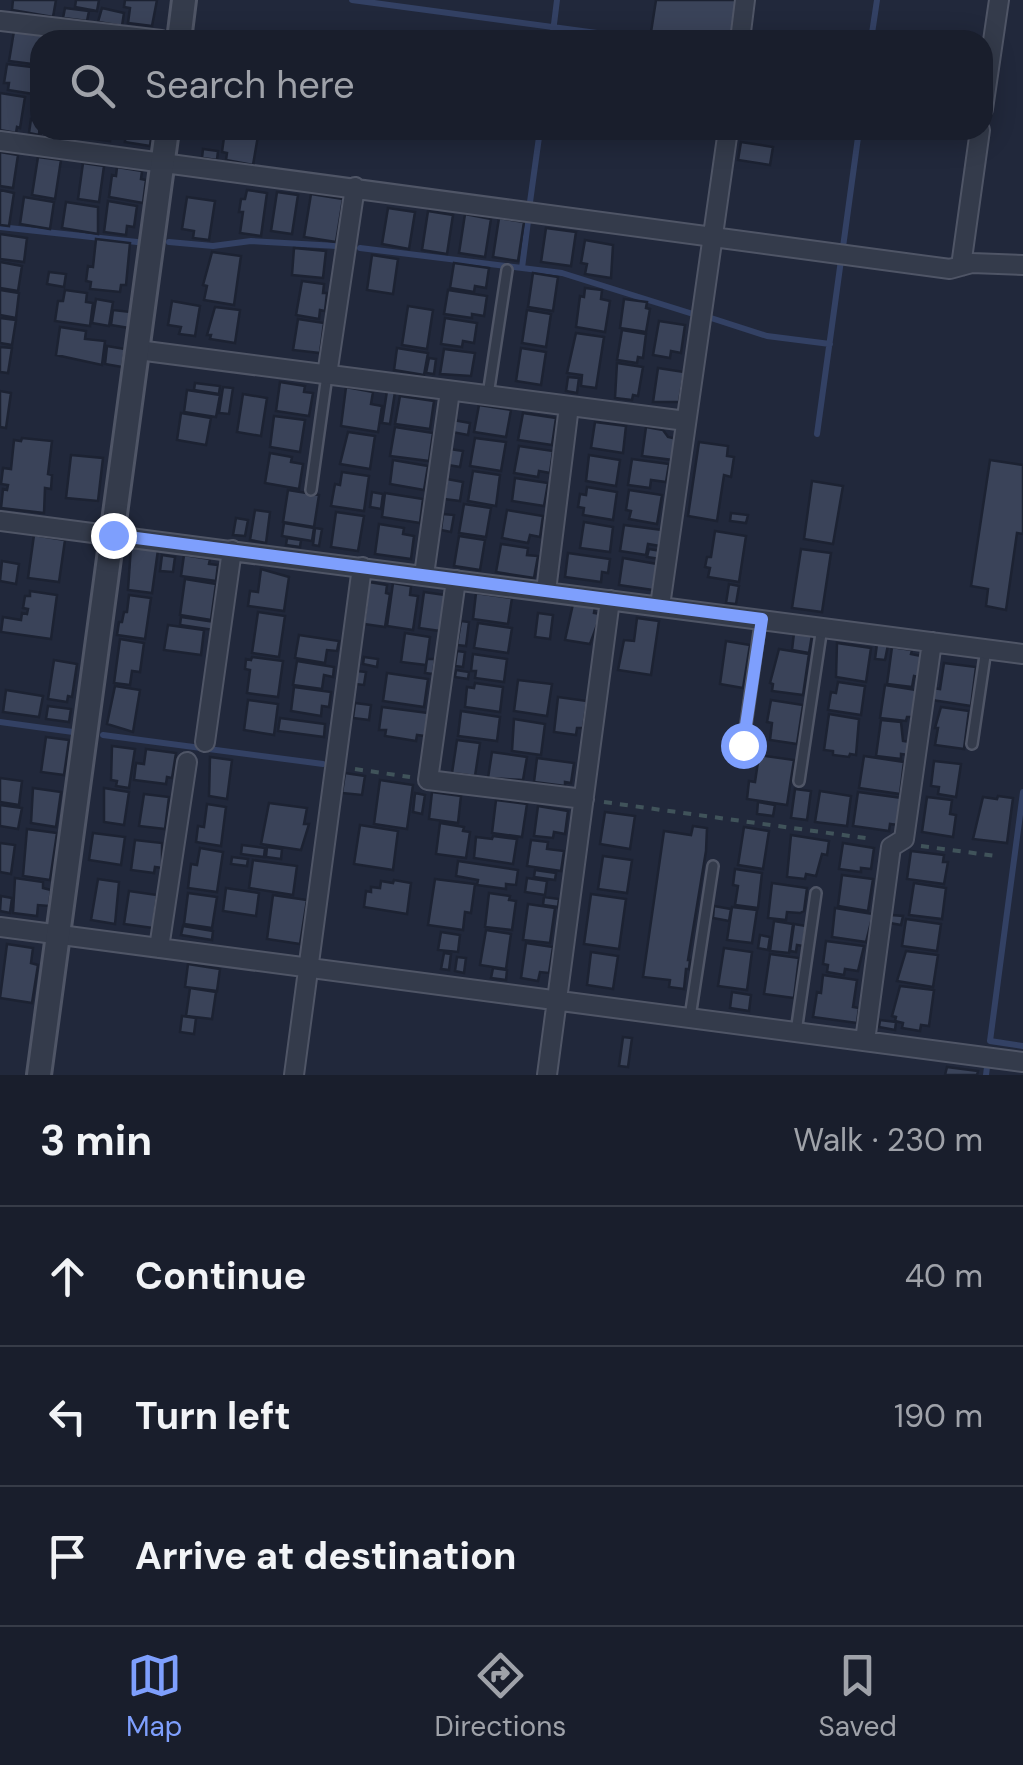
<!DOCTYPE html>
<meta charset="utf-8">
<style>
body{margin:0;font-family:"DM Sans",sans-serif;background:#222734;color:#f1f3f6}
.stop{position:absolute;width:30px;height:30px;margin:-22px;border:8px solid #7e9ffd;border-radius:50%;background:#fff}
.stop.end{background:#7e9ffd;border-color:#fff;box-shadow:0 2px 10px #0008}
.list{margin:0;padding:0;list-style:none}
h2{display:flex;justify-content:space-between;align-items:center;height:130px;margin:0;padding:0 40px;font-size:42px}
h2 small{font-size:32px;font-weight:400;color:#9fa2a9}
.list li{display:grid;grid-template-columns:65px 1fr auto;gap:30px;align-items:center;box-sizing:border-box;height:140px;padding:0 40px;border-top:2px solid #373c48}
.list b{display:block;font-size:38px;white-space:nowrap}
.list em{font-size:32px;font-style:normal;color:#9fa2a9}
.icon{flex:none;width:55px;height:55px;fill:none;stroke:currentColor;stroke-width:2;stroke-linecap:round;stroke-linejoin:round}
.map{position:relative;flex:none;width:1023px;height:1075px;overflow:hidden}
.search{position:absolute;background:#191e2c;box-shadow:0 5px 25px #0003;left:30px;right:30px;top:30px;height:110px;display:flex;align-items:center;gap:25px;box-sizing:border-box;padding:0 35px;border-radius:30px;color:#9fa2a9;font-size:38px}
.sheet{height:550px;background:#191e2c}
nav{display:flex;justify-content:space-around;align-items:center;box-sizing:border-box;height:140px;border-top:2px solid #373c48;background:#191e2c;font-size:28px;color:#9fa2a9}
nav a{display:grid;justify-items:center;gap:5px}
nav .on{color:#7e9ffd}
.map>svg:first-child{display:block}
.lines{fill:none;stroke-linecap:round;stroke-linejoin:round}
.stream{stroke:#334164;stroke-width:6}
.building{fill:#3a4359;stroke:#1c2232;stroke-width:2.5}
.service-casing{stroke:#4f5566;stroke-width:14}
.minor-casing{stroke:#4f5566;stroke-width:22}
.tertiary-casing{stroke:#4f5566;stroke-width:28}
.path{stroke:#40535a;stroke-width:4;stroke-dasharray:8 8;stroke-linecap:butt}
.service{stroke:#343b4b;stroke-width:9}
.minor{stroke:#343b4b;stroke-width:18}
.tertiary{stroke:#343b4b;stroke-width:22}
.route{stroke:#7e9ffd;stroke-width:12}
</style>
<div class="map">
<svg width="1023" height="1075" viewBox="0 0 1023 1075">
<rect width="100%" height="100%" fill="#21283b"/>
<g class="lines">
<path class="stream" d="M352 0 649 40
M552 40 557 0
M871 40 877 0
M530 202 540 130
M0 227 137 242
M169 242 213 246 251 241 337 246
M843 247 859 130
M360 248 562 273 693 314
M522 268 528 221
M711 318 767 336 830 344
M817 434 841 260
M0 722 73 732
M103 735 323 764
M1023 792 990 1041 1023 1046
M986 1075 987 1067"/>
</g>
<path class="building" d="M13 0H56L53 17 12 10Z
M76 0H99L97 11 75 7Z
M125 0H157L152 26 128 23 130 8 124 7Z
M656 0H740L735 36 725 35V40H709L651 32Z
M65 8 89 11 87 21 63 18Z
M102 8 124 13 122 26 98 22Z
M14 31 48 36V40H40V65L9 61Z
M7 64 40 68V95L8 90 9 83H4Z
M0 93 25 97 20 128 17 127 16 133 0 130Z
M31 119 40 121 39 135 29 133Z
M42 130H69L68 139 41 136Z
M80 130H112L110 141 79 137Z
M126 130H152L150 146 125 142Z
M225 130H259L253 165 226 160 227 153 222 152Z
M741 142 773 147 770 165 738 160Z
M203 149 218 151 217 160 202 158Z
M0 152 18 155 13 188 0 186Z
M38 157 61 160 55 199 32 195Z
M83 163 104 166 99 202 78 199Z
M117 167 142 171 141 179 146 180 143 203 109 197 112 175 116 176Z
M0 190 14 193 9 226 0 225Z
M247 190 267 193 261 236 240 233 243 212H239L241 199H245Z
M277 192 298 195 292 234 271 231Z
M311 194 343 199 336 242 304 237Z
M24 197 54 202 50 229 20 224Z
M187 197 215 201 209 240 193 238 194 231 182 229Z
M108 201 137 206 134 227 127 226 126 235 104 232Z
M66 202 98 207V234L62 228Z
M388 208 415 212 409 249 382 244Z
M428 211 453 215 447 254 422 250Z
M465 214 491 219 485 257 459 253Z
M499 218 524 222 518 261 493 257Z
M546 228 576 232 571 266 541 262Z
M0 234 27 238 24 262 0 259Z
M96 239 130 243 126 285H121L120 292 90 289 91 282 86 281 88 266 93 267Z
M585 240 613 245 611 278 585 274 587 264 581 263Z
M294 248 326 251 323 278 292 275Z
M212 252 241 256 234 305 204 300 207 286 203 285Z
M372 255 398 259 393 294 367 290Z
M0 262 22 266 18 291 0 288Z
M454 263 489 268 486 288 475 286 474 292 450 288Z
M49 272 66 274 64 287 47 284Z
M533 273 558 277 553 311 528 307Z
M302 281 324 284 323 293H327L325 311 320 310 319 319 296 315Z
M585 288 602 290 601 299 610 301 605 332 576 327 580 296 584 297Z
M0 290 19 293 16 318 0 315Z
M65 290 87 293 86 302 93 303 90 326 55 321 58 301H63Z
M448 290 487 296 484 316 472 314V318L444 314Z
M96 299 113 302 109 326 92 323Z
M624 299 647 302 646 308 650 309 646 332 620 328Z
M172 301 200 306 195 336 179 334 181 327 168 325Z
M408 306 433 310 427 349 402 345Z
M215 307 240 310 235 343 210 339 211 335H207Z
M113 310 131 312 129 328 111 325Z
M527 310 551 314 546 347 522 343Z
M0 318 16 320 12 345 0 343Z
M445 318 477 323 474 343 463 341 462 347 441 344Z
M298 319 324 323 320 353 293 350Z
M659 321 685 325 681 353 671 351 670 358 653 355Z
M60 327 86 331 85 339 105 341 102 365 56 355Z
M622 330 646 334 643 358 638 357 637 363 617 360Z
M576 333 604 337 596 388 581 386 582 375 567 373Z
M107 346 125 349 122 367 105 364Z
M0 347 12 348 8 373 0 372Z
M397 348 428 353 424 375 394 370Z
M521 348 546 352 541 385 516 381Z
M444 349 475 353 471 376 440 374Z
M429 358 436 359 434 374 426 373Z
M617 363 643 367 638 396 633 395 632 400 615 398Z
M658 368 684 372 679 402H653Z
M568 377 579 378 577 393 566 391Z
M280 382 305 386 304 392 313 393 309 416 276 411Z
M195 383 220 386 219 394 194 390Z
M223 387 233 388 229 414 219 413Z
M346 387 373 392 371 404 382 406 378 432 341 426Z
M187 390 220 395 216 417 184 412Z
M0 391 11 393 6 428 0 427Z
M387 391 395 392 390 424 382 423Z
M243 394 267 398 261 436 237 432Z
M400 396 434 401 430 429 395 424Z
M479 405 511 410 506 437 474 432Z
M181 413 211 418 206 445 177 440Z
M523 413 556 418 552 445 518 440Z
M274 416 305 420 300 452 270 447Z
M453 420 470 423 468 435 452 432Z
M595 422 626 426 623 453 591 448Z
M395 427 433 433 429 461 390 456Z
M646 427 663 430 668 437 677 439 673 460 642 456Z
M348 432 375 436 370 469 340 464Z
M22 438 52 441 48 474 52 475 51 489 45 488 44 513 1 508 3 489 7 490 8 485 1 484 3 468 11 469 14 440 21 441Z
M475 438 506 442 501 471 470 466Z
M699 442 728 446 727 456 734 457 731 477 724 475 717 521 688 516Z
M519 446 553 451 550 473 539 471 538 477 514 473Z
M450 449 463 451 460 467 448 465Z
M270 453 292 457 291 462 303 464 299 489 265 483Z
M71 455 103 458 98 501 66 498Z
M589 455 620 460 616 486 586 481Z
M632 459 669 464 666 482 651 480 650 488 628 485Z
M393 460 428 466 424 490 390 484Z
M990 460 1023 465V534L1017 533 1006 610 986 606 988 589 971 586Z
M473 471 500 475 496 506 468 501Z
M342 472 369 476 364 511 331 506 335 484 340 485Z
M515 478 548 483 544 506 512 501Z
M447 479 463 482 460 501 444 499Z
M812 481 843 486 833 544 804 539Z
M587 487 617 492 613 520 583 515 584 508 578 507 580 494 586 495Z
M288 490 319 495 314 527 283 522Z
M629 490 662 495 657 524 629 519 631 511 626 510Z
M372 492 383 494 381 509 370 507Z
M385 493 423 499 420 523 382 517Z
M464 504 491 508 486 537 459 533Z
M255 510 270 512 266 543 250 540Z
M507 510 543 516 540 537 530 535 528 543 502 538Z
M336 512 364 516 358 551 331 547Z
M731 513 748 515 746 523 730 521Z
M443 514 454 515 451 532 441 530Z
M236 518 248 520 245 536 233 535Z
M584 522 613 527 610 552 580 548Z
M284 523 314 528 312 541 282 536Z
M379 524 404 528 403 534 414 536 411 559 375 554Z
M624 525 662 530 660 546 648 544 646 555 620 551Z
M315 528 322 529 319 546 313 545Z
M715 531 746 536 739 582 708 577 710 568 705 567 707 557H711Z
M34 535 65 540 59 582 28 578Z
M459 536 485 540 480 570 454 566Z
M287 538 301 540 300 547 286 545Z
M501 544 528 548 527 555 538 556 534 578 496 572Z
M131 546 158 550 152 593 128 590Z
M649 549 661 551 660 559 647 557Z
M801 549 831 553 822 612 792 608Z
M568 553 610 559 608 573 602 572 601 582 565 577Z
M162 555 175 557 173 572 160 571Z
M184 555 210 559 209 564 218 565 216 581 181 576Z
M623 558 657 564 653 590 619 585Z
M2 561 19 564 16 584 0 581Z
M261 569 289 577 284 611 248 606 250 591 258 592Z
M185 579 216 584 211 620 180 615Z
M369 582 387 585 386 593 390 594 385 627 364 624Z
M393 583 411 586 410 595 418 596 413 630 387 626Z
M729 584 739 586 736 604 726 603Z
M30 591 57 595 51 639 1 632 3 617 21 620 22 613 27 614 28 609 23 608 25 596H30Z
M424 592 445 595 440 631 419 628Z
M476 593 512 598 508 624 473 619Z
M129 595 151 598 145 639 117 635 119 622H122L124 612H127Z
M573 604 595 607 594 613 601 614 590 644 565 640Z
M258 612 285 616 279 657 252 653Z
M538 613 553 615 550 639 535 637Z
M181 617 215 622 214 630 180 625Z
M637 618 659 621 651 675 618 670 624 640 634 641Z
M461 621 469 622 466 646 457 645Z
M478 623 512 628 508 653 474 648Z
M168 625 204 630 201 655 164 650Z
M405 633 430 637 426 665 401 662Z
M794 633 812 635 809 653 792 650Z
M299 635 339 641 337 651 327 650 325 663 295 658Z
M120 639 144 643 140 672 132 671 130 685 114 683Z
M726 641 750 645 743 688 720 684Z
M837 643 871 648 866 682 836 677Z
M877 644 888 645 885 660 875 659Z
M892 647 912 650 911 654 921 656 918 677 914 676 912 687 887 684Z
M779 649 809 654 803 695 772 691 773 684 770 683Z
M457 651 465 652 463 667 455 666Z
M473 654 507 659 504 682 475 678 476 671H471Z
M252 657 283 661 278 697 247 693 250 670 245 669 246 659 251 660Z
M364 657 378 659 377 667 363 664Z
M427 659H435L433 674 425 673Z
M54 660 77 664 72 697 68 696 67 702 48 699Z
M297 661 334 667 333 677 324 675 322 689 293 685Z
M944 663 976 667 971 706 932 700 933 688 940 689Z
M456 670 469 672 468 679 455 677Z
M357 671 366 672 364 685 355 684Z
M387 673 428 679 424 707 383 701Z
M518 680 552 684 547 716 514 711Z
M838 682 865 686 861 715 828 710 831 692 836 693Z
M475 683 503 687 500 712 465 707 467 687 474 688Z
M885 685 916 690 913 717H907L906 721 880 718Z
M115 686 140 690 133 732 107 724Z
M294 687 331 692 329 707 322 706 321 716 291 711Z
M6 690 43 696 39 717 3 712Z
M558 697 587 701 583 728H577L576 735 554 732Z
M248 700 278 704 274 735 244 730Z
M771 700 803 705 797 744 770 740 772 723 767 722Z
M355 703 371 705 369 720 353 718Z
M48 706 71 709 69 722 46 719Z
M382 707 428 713 425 736 417 735 416 741 385 736 386 730H379Z
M941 707 969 711 964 749 935 745 938 728H935Z
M461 711 500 717 497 741 458 736Z
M829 714 859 719 856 755 850 754 849 757 833 755V751L824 750Z
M280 718 325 724 324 737 278 731Z
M514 719 545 724 541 755 512 751Z
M881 720 901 722 903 741 910 742 908 755 901 754V759L876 756Z
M46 737 69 740 64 775 41 772Z
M457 740 480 743 475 776 452 773Z
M112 746 135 749 129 788 116 786 117 781 111 780Z
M146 749 176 753 172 778 167 777 166 784 134 780 136 763 144 764Z
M492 752 527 757 523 780 488 778Z
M759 755 794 760 787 805 747 799 749 781 755 782Z
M864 756 904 762 900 794 859 788Z
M210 757 232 760 227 799 209 796Z
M537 758 574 763 571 783 565 782V786L534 782Z
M934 761 961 764 956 797 938 794 939 787 931 786Z
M345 773 365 776 362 795 342 793Z
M0 778 22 781 19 805 0 802Z
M380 780 413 785 407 829 374 824Z
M33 788 61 792 56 827 31 823Z
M104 788 129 792 124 825 104 822Z
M795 789 811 791 807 820 791 818Z
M820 791 851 796 847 826 815 822Z
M432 792 461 796 458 823 429 819Z
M858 792 902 798 898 825 890 824 889 831 853 826Z
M415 793 425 795 422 814 413 812Z
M144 794 169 797 165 829 139 826Z
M998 796 1013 798 1007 843 973 839 983 797 997 799Z
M927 797 952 800 950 814 956 815 953 837 922 832Z
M496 800 527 804 522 837 492 833Z
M758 802 775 805 773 816 757 814Z
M269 803 307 808 304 824H309L301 850 261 844Z
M207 804 226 807 221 846 196 842 198 826 204 827Z
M0 805 22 808 18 829 0 826Z
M538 806 568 811 565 834 554 832 553 838 534 836Z
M605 812 635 816 630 849 600 844Z
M440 823 464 827 463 831 470 832 466 858 436 854Z
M360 825 398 831 393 870 354 864Z
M693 826 707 828 706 851 688 960H690L689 969H686L684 989 669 987 670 980 643 977 664 831 691 835Z
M744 827 769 831 763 869 738 865Z
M27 829 57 833 50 880 23 876Z
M93 833 125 837 121 865 89 860Z
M791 835 829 841 827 855 822 854 816 876 806 874 805 879 787 877Z
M493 836 517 839 513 864 474 858 476 837 492 839Z
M135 840 162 843V868L155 867 154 873 131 870Z
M531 840 548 842 547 849 564 851 561 871 527 866Z
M0 843 15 845 11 874 0 872Z
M843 843 874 848 871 869 861 868V872L839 869Z
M242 845 265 848 264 857 241 854Z
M267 847 282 849 281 859 266 857Z
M200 848 223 852 217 892 188 888 191 864 197 865Z
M911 851 944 855 943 862H948L944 884 907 879Z
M603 856 632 860 627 893 598 889Z
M232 857 248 859 247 866 231 864Z
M253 860 297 866 293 895 249 888Z
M458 861 518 870 516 885 506 884V889L477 885 478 880 456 876Z
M735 869 762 873 758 908 735 905 738 886 733 885Z
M535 870 556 873 555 880 534 877Z
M842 875 873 879 868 911 838 906Z
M15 878 43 882V888L51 890 49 906 38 905 37 916 13 913Z
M527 878 547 881 545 895 525 892Z
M98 879 119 882 115 924 91 920Z
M435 879 475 884 471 913 465 912 463 930 428 925Z
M394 880 411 883 407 914 364 907 366 891 371 892V887L380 888 381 881 393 883Z
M772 883 807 888 804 911 800 913 787 912 786 920 768 918Z
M914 883 946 888 942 919 909 915Z
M226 888 259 893 256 916 223 911Z
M129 891 157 895 153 928 124 924Z
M188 893 217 897 212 928 184 924Z
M489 893 510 896 509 900 516 901 512 930 485 927Z
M591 894 626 899 619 949 584 944Z
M273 895 307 900 300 944 267 939Z
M1 896 12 898 10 913 0 911Z
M544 897 559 899 558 907 543 905Z
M528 904 555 908 550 943 523 940Z
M714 906 731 909 729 921 713 918Z
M732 907 757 910 752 943 727 940Z
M835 908 873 914 866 942 832 937Z
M891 915 903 916 901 925 890 923Z
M906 919 941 924 937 951 902 946Z
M774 921 793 924 789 953 770 951Z
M794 924 806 926 803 946 797 945 796 952 790 951Z
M183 926 213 931 212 940 181 935Z
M486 930 511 934 506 969 480 965Z
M441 932 460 935 458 952 438 950Z
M760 935 770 937 768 950 758 948Z
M826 941 864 946 858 971 845 969 844 975 827 972 828 965 823 964Z
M526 943 553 947 549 973 540 972 538 981 521 978Z
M7 944 33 948 31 963 38 965 32 1003 0 998Z
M724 948 752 952 747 990 718 986Z
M906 951 938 955 933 987 897 981Z
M591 952 618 956 613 989 587 985Z
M444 953 451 954 449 970 441 969Z
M770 954 799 958 794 998 764 994Z
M457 957 466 958 464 973 455 971Z
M188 964 220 969 217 991 185 987Z
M493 968 507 970 506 980 491 978Z
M823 975 857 980 853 1007 859 1008 857 1023 813 1017 817 992 821 993Z
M900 986 934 990 929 1026 921 1025 920 1031 902 1028 903 1023 895 1021 896 1017 892 1016Z
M190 988 216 992 212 1019 186 1016Z
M732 992 751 995 749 1011 730 1008Z
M182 1016 196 1018 194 1034 180 1032Z
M880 1020 896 1022 895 1030 879 1027Z
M623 1037 632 1038 628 1067 619 1066Z
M947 1067 978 1071 977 1075H945Z"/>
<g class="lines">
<defs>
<path id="service" d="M488 395 507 270
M311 490 327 375
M972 744 986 649
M743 745 761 619
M799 781 822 627
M690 1017 713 866
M796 1032 816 893"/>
<path id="minor" d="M0 21 161 40
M740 40 745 0
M983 109 999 0
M0 141 950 269 972 263 1023 265
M961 266 980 130
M138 350 686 421
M327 375 355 187
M0 521 1023 654
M424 575 450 391
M456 580 428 780 584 799
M546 591 569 406
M660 606 728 130
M205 742 232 550
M0 927 1023 1062
M159 948 187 762
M865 1041 891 847 904 839 932 642
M294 1075 362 567
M547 1075 610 600"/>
<path id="tertiary" d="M179 40 184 0
M39 1075 167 130"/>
</defs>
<use href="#service" class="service-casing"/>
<use href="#minor" class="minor-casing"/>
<use href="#tertiary" class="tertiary-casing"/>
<path class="path" d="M355 769 410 777
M604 802 872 839
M921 846 996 856"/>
<use href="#service" class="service"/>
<use href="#minor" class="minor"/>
<use href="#tertiary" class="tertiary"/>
</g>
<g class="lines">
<path class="route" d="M113 535 762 619 743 745"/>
</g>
</svg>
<div class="stop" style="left:743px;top:745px"></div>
<div class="stop end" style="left:113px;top:535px"></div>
<div class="search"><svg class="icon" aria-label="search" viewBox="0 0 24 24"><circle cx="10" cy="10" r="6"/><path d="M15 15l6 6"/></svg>Search here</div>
</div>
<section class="sheet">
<h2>3 min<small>Walk · 230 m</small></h2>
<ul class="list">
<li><svg class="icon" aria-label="ahead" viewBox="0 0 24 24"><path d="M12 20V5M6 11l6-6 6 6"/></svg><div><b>Continue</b></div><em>40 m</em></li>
<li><svg class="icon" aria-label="left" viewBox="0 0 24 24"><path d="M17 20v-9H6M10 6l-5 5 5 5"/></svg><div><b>Turn left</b></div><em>190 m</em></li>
<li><svg class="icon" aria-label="arrive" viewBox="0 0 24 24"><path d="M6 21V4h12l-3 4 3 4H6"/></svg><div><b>Arrive at destination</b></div></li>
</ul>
</section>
<nav>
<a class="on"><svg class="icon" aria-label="map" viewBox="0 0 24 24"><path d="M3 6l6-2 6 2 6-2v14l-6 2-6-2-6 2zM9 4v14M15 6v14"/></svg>Map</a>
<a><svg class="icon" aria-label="directions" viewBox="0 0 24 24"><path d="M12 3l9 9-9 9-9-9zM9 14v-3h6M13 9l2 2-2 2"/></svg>Directions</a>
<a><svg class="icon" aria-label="saved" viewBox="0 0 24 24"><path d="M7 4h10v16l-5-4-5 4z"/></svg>Saved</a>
</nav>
